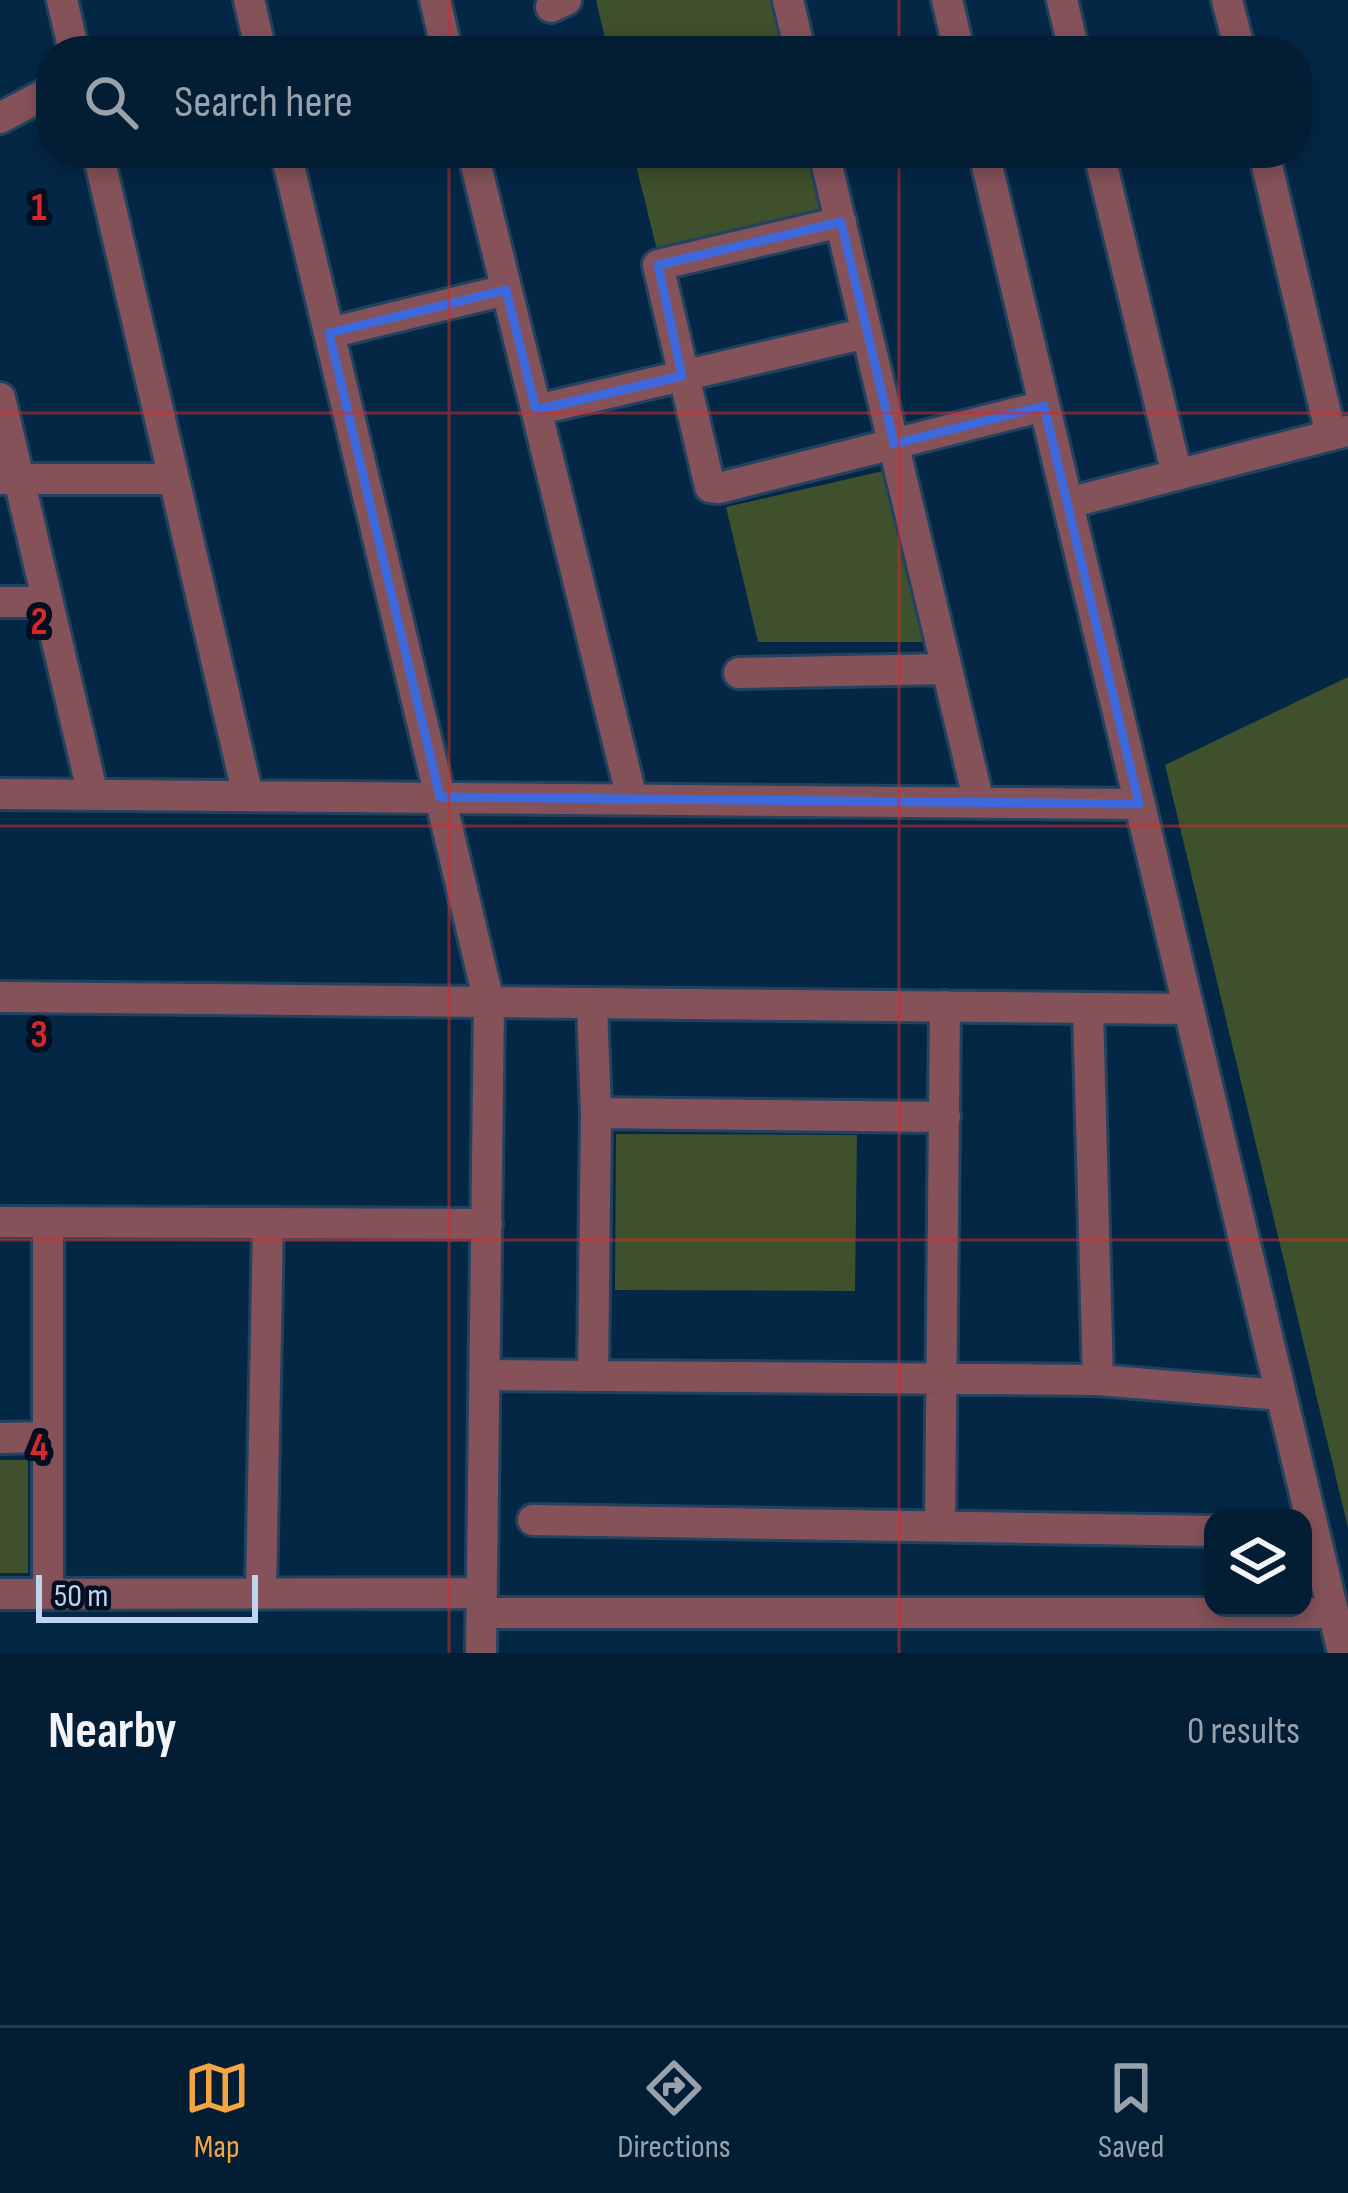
<!DOCTYPE html>
<style>
body{margin:0;font-family:"Sofia Sans Condensed",sans-serif;background:#0d263c;color:#f1f3f6}
.controls{position:absolute;right:36px;bottom:36px;display:grid;overflow:hidden;border-radius:24px;box-shadow:0 6px 18px #0003}
.controls button{width:108px;height:108px;display:grid;place-items:center;padding:0;border:0;border-bottom:3px solid #243b4f;background:#031d34;color:#f1f3f6;font:60px sans-serif}
.scale{position:absolute;left:36px;bottom:30px;width:222px;box-sizing:border-box;padding-left:12px;border:6px solid #bcd4ed;border-top:0;font-size:33px;line-height:42px;white-space:nowrap;color:#bcd4ed;-webkit-text-stroke:9px #010f20;paint-order:stroke}
.list{margin:0;padding:0;list-style:none}
h2{display:flex;justify-content:space-between;align-items:center;height:156px;margin:0;padding:0 48px;font-size:51px}
h2 small{font-size:39px;font-weight:400;color:#97a2ac}
.icon{flex:none;width:66px;height:66px;fill:none;stroke:currentColor;stroke-width:2;stroke-linecap:round;stroke-linejoin:round}
.map{position:relative;flex:none;width:1348px;height:1653px;overflow:hidden}
.search{position:absolute;background:#031d34;box-shadow:0 6px 18px #0003;left:36px;right:36px;top:36px;height:132px;display:flex;align-items:center;gap:30px;box-sizing:border-box;padding:0 42px;border-radius:48px;color:#97a2ac;font-size:45px}
.sheet{height:372px;background:#031d34}
nav{display:flex;justify-content:space-around;align-items:center;box-sizing:border-box;height:168px;border-top:3px solid #243b4f;background:#031d34;font-size:33px;color:#97a2ac}
nav a{display:grid;justify-items:center;gap:6px}
nav .on{color:#f2a541}
.map>svg:first-child{display:block}
.green{fill:#3f502d}
.lines{fill:none;stroke-linecap:round;stroke-linejoin:round}
.minor-casing{stroke:#214360;stroke-width:36}
.minor{stroke:#85525a;stroke-width:30}
.marked{fill:none;stroke:#3d69dc;stroke-width:9;stroke-linejoin:round}
.grid{fill:none;stroke:#d62828;stroke-width:3;stroke-opacity:0.55}
.grid-label{font-size:39px;text-anchor:middle;font-weight:bold;fill:#d62828;stroke:#010f20;stroke-width:12;stroke-linejoin:round;paint-order:stroke}
</style>
<div class="map">
<svg width="1348" height="1653" viewBox="0 0 1348 1653">
<rect width="100%" height="100%" fill="#042745"/>
<path class="green" d="M596 0H771L783 51H608Z
M633 153H809L824 214 657 250Z
M883 471 923 642H758L726 507Z
M1348 677V1528L1165 765Z
M616 1134 857 1135 855 1291 615 1290Z
M0 1460H28V1573H0Z"/>
<g class="lines">
<defs>
<path id="minor" d="M62 0 74 51
M249 0 261 51
M435 0 447 51
M788 0 800 51
M947 0 959 51
M1062 0 1074 51
M1227 0 1240 51
M551 7 566 0
M0 118 51 91
M98 153 248 796
M286 153 489 1002 481 1653
M473 153 632 799
M824 153 979 803
M984 153 1343 1653
M1099 153 1177 475
M1264 153 1331 435
M841 222 658 265 710 487 719 488 1044 406
M329 333 506 290
M0 398 93 795
M536 410 867 333
M0 479H174
M1068 503 1347 431
M0 602H48
M739 673 947 669
M0 794 1139 804
M0 997 1189 1009
M592 1004 596 1113
M1088 1008 1098 1380
M0 1222 487 1224
M48 1222V1594
M484 1375 1098 1380 1281 1395
M593 1376 596 1113 945 1117
M0 1438 48 1437
M533 1520 1213 1531
M940 1526 945 1006
M261 1593 268 1223
M0 1594 482 1593
M482 1613H1333"/>
</defs>
<use href="#minor" class="minor-casing"/>
<use href="#minor" class="minor"/>
</g>
<path class="marked" d="M841 222 894 444 1044 406 1139 804 440 797 329 333 506 290 536 410 682 376 658 265Z"/>
<path class="grid" d="M449 0V51M899 0V51M449 153V1653M899 153V1653M0 413H1348M0 826H1348M0 1240H1348"/>
<g class="grid-label">
<text x="39" y="220">1</text>
<text x="39" y="634">2</text>
<text x="39" y="1047">3</text>
<text x="39" y="1460">4</text>
</g>
</svg>
<div class="controls">
<button><svg class="icon" aria-label="layers" viewBox="0 0 24 24"><path d="M12 4l9 5-9 5-9-5zM3 14l9 5 9-5"/></svg></button>
</div>
<div class="scale">50 m</div>
<div class="search"><svg class="icon" aria-label="search" viewBox="0 0 24 24"><circle cx="10" cy="10" r="6"/><path d="M15 15l6 6"/></svg>Search here</div>
</div>
<section class="sheet">
<h2>Nearby<small>0 results</small></h2>
<ul class="list">
</ul>
</section>
<nav>
<a class="on"><svg class="icon" aria-label="map" viewBox="0 0 24 24"><path d="M3 6l6-2 6 2 6-2v14l-6 2-6-2-6 2zM9 4v14M15 6v14"/></svg>Map</a>
<a><svg class="icon" aria-label="directions" viewBox="0 0 24 24"><path d="M12 3l9 9-9 9-9-9zM9 14v-3h6M13 9l2 2-2 2"/></svg>Directions</a>
<a><svg class="icon" aria-label="saved" viewBox="0 0 24 24"><path d="M7 4h10v16l-5-4-5 4z"/></svg>Saved</a>
</nav>
